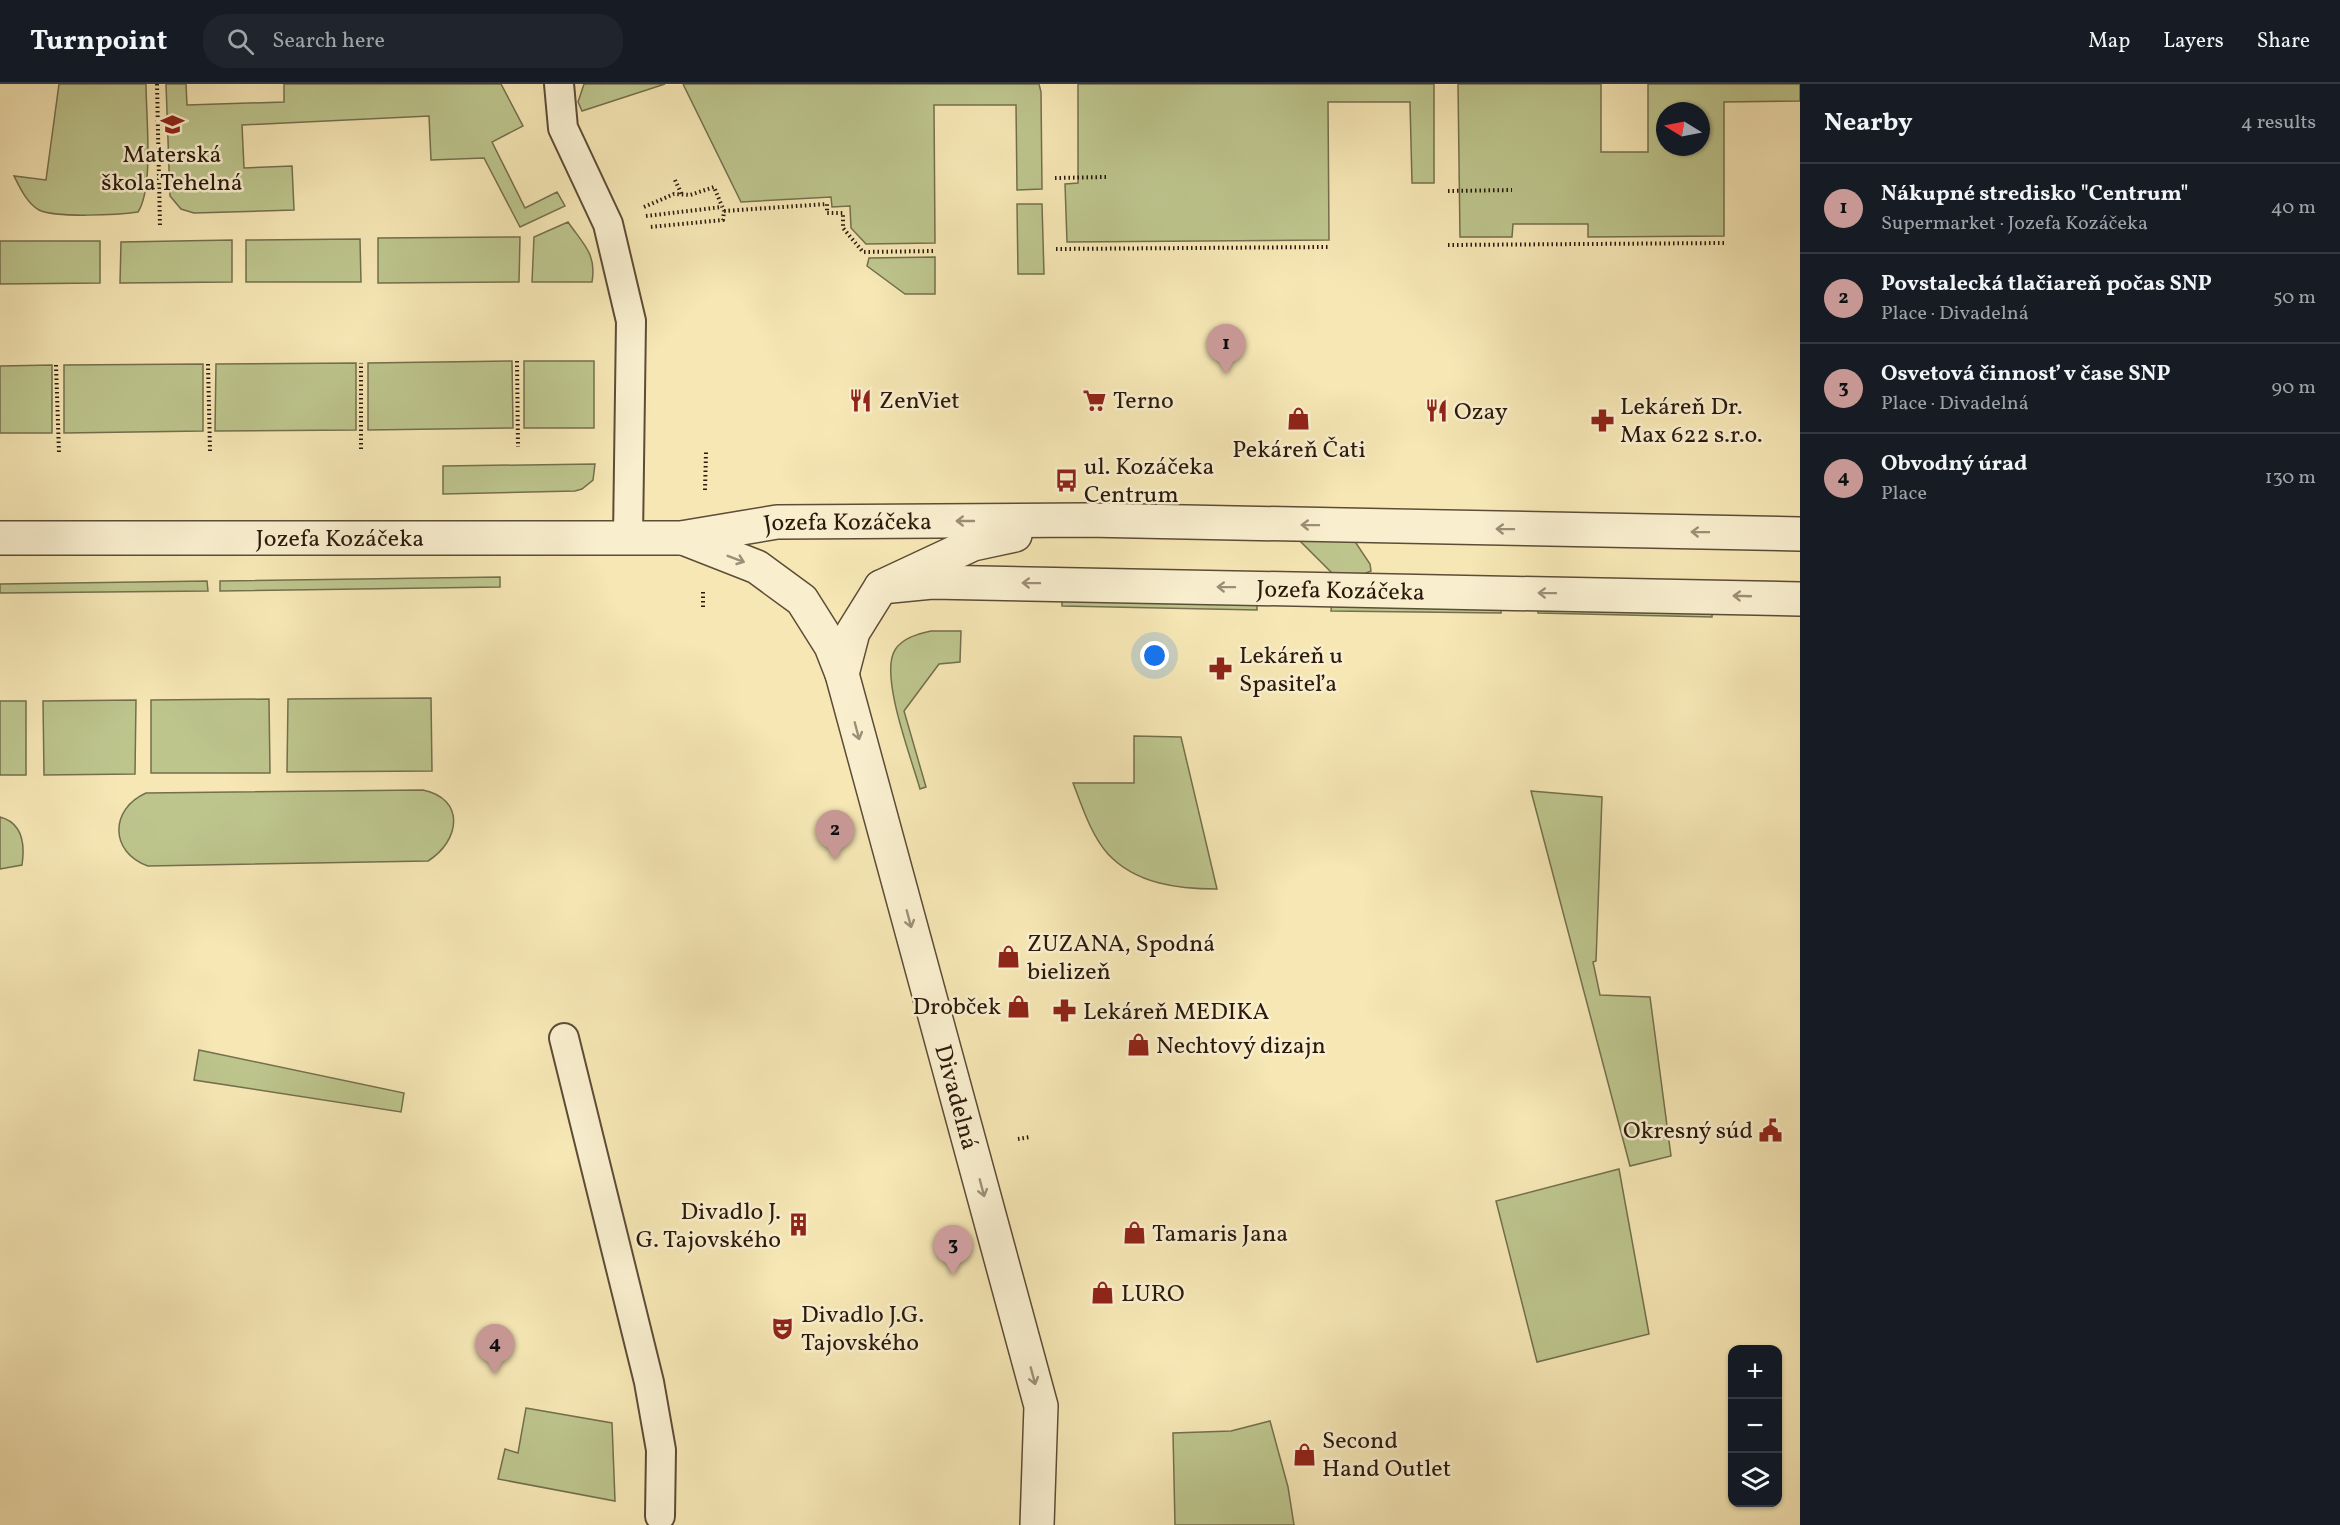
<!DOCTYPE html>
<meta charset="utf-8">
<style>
body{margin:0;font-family:Vollkorn,serif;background:#20242c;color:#f1f3f6}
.controls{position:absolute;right:18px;bottom:18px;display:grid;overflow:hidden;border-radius:12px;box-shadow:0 2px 4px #0004}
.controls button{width:54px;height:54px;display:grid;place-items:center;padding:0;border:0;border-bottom:2px solid #363941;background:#171b24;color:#f1f3f6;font:30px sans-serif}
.compass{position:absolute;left:1656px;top:18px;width:54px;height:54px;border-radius:50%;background:#171b24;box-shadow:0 2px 4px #0004;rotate:280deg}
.you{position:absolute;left:1155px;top:572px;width:21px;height:21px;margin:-15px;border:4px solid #fff;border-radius:50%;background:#1a73e8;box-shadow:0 0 0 9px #1a73e833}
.badge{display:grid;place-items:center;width:39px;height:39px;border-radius:50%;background:#c59692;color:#111;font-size:20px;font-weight:700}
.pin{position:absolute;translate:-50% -50px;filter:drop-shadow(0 2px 3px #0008)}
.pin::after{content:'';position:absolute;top:32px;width:21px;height:18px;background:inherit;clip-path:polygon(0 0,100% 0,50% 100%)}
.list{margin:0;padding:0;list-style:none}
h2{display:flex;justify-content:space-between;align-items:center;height:78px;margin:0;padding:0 24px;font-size:26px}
h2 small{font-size:20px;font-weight:400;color:#9ea1a6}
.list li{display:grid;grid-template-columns:39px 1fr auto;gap:18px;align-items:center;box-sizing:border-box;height:90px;padding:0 24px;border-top:2px solid #363941}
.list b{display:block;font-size:22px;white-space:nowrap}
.list p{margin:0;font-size:20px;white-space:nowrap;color:#9ea1a6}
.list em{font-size:20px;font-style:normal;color:#9ea1a6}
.icon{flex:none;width:33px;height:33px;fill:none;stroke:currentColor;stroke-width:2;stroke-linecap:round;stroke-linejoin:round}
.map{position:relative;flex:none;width:1800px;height:1441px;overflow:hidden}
header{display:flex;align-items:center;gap:36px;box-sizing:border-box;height:84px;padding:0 30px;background:#171b24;border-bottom:2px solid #363941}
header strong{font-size:28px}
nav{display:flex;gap:33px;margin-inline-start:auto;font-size:21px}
.search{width:420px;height:54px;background:#20242c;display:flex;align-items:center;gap:15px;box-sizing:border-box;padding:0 21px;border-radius:24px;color:#9ea1a6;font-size:22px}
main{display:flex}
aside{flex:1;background:#171b24}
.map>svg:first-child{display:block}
.green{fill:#bdc58d;stroke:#746f4c;stroke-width:1.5;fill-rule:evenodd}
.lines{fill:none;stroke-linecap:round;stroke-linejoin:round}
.lane-casing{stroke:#5d4c36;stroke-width:32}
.street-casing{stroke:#5d4c36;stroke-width:36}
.path{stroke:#2a190c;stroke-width:4;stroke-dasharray:1.5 3;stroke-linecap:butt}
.lane{stroke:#f9efcf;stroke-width:28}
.street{stroke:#f9efcf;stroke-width:33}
.oneway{stroke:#9c8f77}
.labels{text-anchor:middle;stroke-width:5;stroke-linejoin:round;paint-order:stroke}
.poi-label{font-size:24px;fill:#2a190c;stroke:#f9efcf;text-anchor:start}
.street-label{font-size:24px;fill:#2a190c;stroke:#f9efcf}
</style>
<header>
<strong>Turnpoint</strong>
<div class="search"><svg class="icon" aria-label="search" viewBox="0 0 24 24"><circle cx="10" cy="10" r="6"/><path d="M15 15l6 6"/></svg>Search here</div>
<nav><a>Map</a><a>Layers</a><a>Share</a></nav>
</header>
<main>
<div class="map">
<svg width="1800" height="1441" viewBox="0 0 1800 1441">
<rect width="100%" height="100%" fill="#f6e7b5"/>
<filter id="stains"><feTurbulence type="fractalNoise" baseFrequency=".00333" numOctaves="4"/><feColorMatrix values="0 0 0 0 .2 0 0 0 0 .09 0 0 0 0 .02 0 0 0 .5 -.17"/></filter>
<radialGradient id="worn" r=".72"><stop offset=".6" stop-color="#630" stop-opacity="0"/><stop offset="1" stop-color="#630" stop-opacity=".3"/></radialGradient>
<path class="green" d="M59 0H146C146 32 154 103 138 128 119 131 55 134 39 126 27 119 20 104 14 92L46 96Z
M166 0H186L187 21 284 18V0H501L523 42 492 58 525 124 557 108 565 122 520 143 484 74 431 76 429 32 242 41 244 84 292 82 294 126 194 129 181 125 170 112Z
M584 0H665L582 27 578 18Z
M683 0H1039L1041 8 1042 105 1017 106 1016 21H934L935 159 866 160 851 144 850 122 832 123 831 113 741 118Z
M1078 0H1434V99H1412L1410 18H1328L1329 156 1067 158 1065 100 1078 99Z
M1458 0H1601V68H1648V0H1800V17L1724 18V152L1588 153V140H1513L1512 153H1460ZM1665 27H1701V63H1665Z
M1017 120H1042L1044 190H1018Z
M568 138C583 160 597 170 592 198H532L534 153Z
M520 153 519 198 378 199V154Z
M360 155 361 198H246V156Z
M232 156V198L120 199 121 158Z
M0 157H100V199L0 200Z
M935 173V210H905L867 182 869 174Z
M512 277 513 344 368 346V279Z
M524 277H594V344H524Z
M356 279V346L215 347 216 280Z
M203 280V347L64 349V281Z
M52 281V349H0V282Z
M595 380 593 396 582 405 575 407 443 410V382Z
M1297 454 1354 456 1370 480 1371 487 1364 490H1333Z
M500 493V503L220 507V497Z
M207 497 208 507 0 509V500Z
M1062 514 1257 516V526L1062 522Z
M1332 517 1501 520V529L1331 527Z
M1538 521 1712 524V533L1538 529Z
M931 547H961L960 578 939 580 904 627 926 703 920 705C912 676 879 591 895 566 902 554 918 550 931 547Z
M431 614 432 687 287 688 288 615Z
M269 615 270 689H151V616Z
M136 616 135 690 44 691 43 617Z
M0 617H26V691H0Z
M1134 652 1181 653 1217 805C1178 805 1136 800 1108 770 1091 751 1082 722 1073 699H1134Z
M423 706C466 715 460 757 428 777L148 782C109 768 110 725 146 709Z
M1531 707 1602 713 1596 877 1593 878 1600 911 1650 913 1671 1072 1630 1082Z
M0 733C23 739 25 761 22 781L0 785Z
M199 966 404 1009 401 1028 194 996Z
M1619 1085 1649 1250 1537 1278 1496 1117Z
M526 1324 612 1339 615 1417 498 1395 505 1365 518 1369Z
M1270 1337 1288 1403 1294 1441H1175L1173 1349 1231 1347Z"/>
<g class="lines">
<defs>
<path id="lane" d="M559 0 563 44 608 140 631 237 628 453
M564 954 649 1298 661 1366 660 1432"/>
<g id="street">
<path id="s1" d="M0 454H681L777 438 1087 436 1800 450"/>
<path id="s2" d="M683 454 757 483 802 516 831 562 842 590 1041 1322 1037 1441"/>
<path id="s3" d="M881 503 932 498 1800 515"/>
<path d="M842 590 853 548 881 503 973 460 1015 451"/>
</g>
</defs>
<use href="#lane" class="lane-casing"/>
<use href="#street" class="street-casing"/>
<path class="path" d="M157 0 160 143
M1055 94 1106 93
M675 96 682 111
M1448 107 1512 106
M644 123 674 110 690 111 714 103 724 127 723 136 650 143
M724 127 827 120V129H843V144L863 168 934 167
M646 132 722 123
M1448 161 1725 159
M1056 165 1328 163
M517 277 518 363
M208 280 210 367
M56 281 59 369
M361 365V279
M705 406 706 368
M703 523V507
M1018 1055 1030 1053"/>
<use href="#lane" class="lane"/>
<use href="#street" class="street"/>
</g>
<defs><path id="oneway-shaft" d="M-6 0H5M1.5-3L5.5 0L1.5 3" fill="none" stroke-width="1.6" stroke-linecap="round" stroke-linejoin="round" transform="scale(1.5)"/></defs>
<g class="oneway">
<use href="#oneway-shaft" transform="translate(965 437) rotate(180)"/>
<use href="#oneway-shaft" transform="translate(1310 441) rotate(-179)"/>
<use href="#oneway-shaft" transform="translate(1505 445) rotate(-179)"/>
<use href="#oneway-shaft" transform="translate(1700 448) rotate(-179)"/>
<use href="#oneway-shaft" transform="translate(736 475) rotate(21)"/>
<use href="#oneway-shaft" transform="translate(1031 499) rotate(-179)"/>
<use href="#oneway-shaft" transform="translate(1226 503) rotate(-179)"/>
<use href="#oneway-shaft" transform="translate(1547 509) rotate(-179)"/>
<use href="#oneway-shaft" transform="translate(1742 512) rotate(-178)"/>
<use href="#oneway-shaft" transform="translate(857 647) rotate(75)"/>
<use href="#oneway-shaft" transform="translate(909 835) rotate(75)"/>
<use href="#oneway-shaft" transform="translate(982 1104) rotate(75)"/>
<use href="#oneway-shaft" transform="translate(1033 1292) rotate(75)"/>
</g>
<defs>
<symbol id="school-bare" viewBox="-9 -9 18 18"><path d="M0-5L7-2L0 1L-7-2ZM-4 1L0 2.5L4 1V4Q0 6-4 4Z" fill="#8f2418" stroke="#f9efcf" stroke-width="2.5" paint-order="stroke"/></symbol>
<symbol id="restaurant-bare" viewBox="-9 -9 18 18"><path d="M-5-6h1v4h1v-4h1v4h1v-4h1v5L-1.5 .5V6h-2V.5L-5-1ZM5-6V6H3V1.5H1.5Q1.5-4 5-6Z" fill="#8f2418" stroke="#f9efcf" stroke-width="2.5" paint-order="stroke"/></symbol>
<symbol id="supermarket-bare" viewBox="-9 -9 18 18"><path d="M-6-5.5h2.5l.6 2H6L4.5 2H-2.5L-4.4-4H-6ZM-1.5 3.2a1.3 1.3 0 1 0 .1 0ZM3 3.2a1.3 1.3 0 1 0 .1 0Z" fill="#8f2418" stroke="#f9efcf" stroke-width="2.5" paint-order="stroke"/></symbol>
<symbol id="shop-bare" viewBox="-9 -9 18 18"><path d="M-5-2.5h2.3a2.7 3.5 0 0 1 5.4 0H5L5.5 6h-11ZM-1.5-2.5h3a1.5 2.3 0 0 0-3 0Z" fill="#8f2418" stroke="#f9efcf" stroke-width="2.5" paint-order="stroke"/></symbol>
<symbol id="pharmacy-bare" viewBox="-9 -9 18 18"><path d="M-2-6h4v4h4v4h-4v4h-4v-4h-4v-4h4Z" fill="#8f2418" stroke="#f9efcf" stroke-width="2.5" paint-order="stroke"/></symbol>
<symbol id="bus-bare" viewBox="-9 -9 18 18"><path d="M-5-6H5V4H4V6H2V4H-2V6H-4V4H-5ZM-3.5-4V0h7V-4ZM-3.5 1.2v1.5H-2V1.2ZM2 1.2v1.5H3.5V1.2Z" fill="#8f2418" stroke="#f9efcf" stroke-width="2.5" paint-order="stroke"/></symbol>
<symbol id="civic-bare" viewBox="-9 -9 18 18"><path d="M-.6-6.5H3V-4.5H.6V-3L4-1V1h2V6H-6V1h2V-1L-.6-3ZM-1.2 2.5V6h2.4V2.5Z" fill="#8f2418" stroke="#f9efcf" stroke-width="2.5" paint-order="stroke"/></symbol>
<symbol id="building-bare" viewBox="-9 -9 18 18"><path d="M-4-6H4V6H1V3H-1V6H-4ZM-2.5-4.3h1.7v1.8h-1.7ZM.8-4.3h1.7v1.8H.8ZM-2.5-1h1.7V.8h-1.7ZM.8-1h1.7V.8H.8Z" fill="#8f2418" stroke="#f9efcf" stroke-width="2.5" paint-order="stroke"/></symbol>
<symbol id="theatre-bare" viewBox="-9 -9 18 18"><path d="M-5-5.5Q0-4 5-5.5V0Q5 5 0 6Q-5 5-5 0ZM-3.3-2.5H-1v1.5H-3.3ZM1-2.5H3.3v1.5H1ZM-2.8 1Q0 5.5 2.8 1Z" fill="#8f2418" stroke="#f9efcf" stroke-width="2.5" paint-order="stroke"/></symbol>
</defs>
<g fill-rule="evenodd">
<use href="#school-bare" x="156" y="24" width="33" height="33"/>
<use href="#restaurant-bare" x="844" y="300" width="33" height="33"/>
<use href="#supermarket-bare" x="1078" y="300" width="33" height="33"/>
<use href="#restaurant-bare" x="1420" y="310" width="33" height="33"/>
<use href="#shop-bare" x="1282" y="318" width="33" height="33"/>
<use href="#pharmacy-bare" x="1586" y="320" width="33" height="33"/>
<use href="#bus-bare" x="1050" y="380" width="33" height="33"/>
<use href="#pharmacy-bare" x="1204" y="568" width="33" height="33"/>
<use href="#shop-bare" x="992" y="856" width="33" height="33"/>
<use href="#shop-bare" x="1002" y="906" width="33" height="33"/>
<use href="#pharmacy-bare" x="1048" y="910" width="33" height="33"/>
<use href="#shop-bare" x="1122" y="944" width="33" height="33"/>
<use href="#civic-bare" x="1754" y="1030" width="33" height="33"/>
<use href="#building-bare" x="782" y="1124" width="33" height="33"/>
<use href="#shop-bare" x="1118" y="1132" width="33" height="33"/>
<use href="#shop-bare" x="1086" y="1192" width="33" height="33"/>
<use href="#theatre-bare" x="766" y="1228" width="33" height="33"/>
<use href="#shop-bare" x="1288" y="1354" width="33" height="33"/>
</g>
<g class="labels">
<g class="poi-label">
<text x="172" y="78" text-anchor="middle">Materská<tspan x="172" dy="28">škola Tehelná</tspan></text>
<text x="879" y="324">ZenViet</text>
<text x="1113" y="324">Terno</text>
<text x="1620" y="330">Lekáreň Dr.<tspan x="1620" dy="28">Max 622 s.r.o.</tspan></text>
<text x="1454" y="335">Ozay</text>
<text x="1299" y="373" text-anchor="middle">Pekáreň Čati</text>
<text x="1084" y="390">ul. Kozáčeka<tspan x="1084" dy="28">Centrum</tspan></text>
<text x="1239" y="579">Lekáreň u<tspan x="1239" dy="28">Spasiteľa</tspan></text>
<text x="1027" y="867">ZUZANA, Spodná<tspan x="1027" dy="28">bielizeň</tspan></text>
<text x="1001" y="930" text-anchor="end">Drobček</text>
<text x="1083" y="935">Lekáreň MEDIKA</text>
<text x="1156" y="969">Nechtový dizajn</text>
<text x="1753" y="1054" text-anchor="end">Okresný súd</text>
<text x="781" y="1135" text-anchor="end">Divadlo J.<tspan x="781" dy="28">G. Tajovského</tspan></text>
<text x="1152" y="1157">Tamaris Jana</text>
<text x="1121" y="1217">LURO</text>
<text x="801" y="1238">Divadlo J.G.<tspan x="801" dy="28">Tajovského</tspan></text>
<text x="1322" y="1364">Second<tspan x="1322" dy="28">Hand Outlet</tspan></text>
</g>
<g class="street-label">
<text dy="8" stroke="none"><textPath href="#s1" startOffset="849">Jozefa Kozáčeka</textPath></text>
<text dy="8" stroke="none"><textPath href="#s1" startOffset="340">Jozefa Kozáčeka</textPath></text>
<text dy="8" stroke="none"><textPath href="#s3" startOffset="460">Jozefa Kozáčeka</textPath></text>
<text dy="8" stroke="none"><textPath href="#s2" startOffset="658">Divadelná</textPath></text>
</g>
</g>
<rect width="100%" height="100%" filter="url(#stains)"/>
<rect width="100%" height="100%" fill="url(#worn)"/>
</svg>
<div class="controls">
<button>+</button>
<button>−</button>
<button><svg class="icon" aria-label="layers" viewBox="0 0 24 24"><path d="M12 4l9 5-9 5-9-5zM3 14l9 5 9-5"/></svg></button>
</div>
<svg class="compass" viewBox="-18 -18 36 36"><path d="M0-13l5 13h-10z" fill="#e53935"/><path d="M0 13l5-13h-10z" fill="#9ea1a6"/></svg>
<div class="you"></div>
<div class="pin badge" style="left:1226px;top:290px">1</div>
<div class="pin badge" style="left:835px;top:776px">2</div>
<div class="pin badge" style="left:953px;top:1191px">3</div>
<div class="pin badge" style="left:495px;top:1290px">4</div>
</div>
<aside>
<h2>Nearby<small>4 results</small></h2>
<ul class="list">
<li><span class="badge">1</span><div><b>Nákupné stredisko &quot;Centrum&quot;</b><p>Supermarket · Jozefa Kozáčeka</p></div><em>40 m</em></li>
<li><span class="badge">2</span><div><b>Povstalecká tlačiareň počas SNP</b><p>Place · Divadelná</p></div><em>50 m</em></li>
<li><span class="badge">3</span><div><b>Osvetová činnosť v čase SNP</b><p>Place · Divadelná</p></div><em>90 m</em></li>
<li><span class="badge">4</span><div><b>Obvodný úrad</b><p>Place</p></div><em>130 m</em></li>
</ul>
</aside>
</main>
